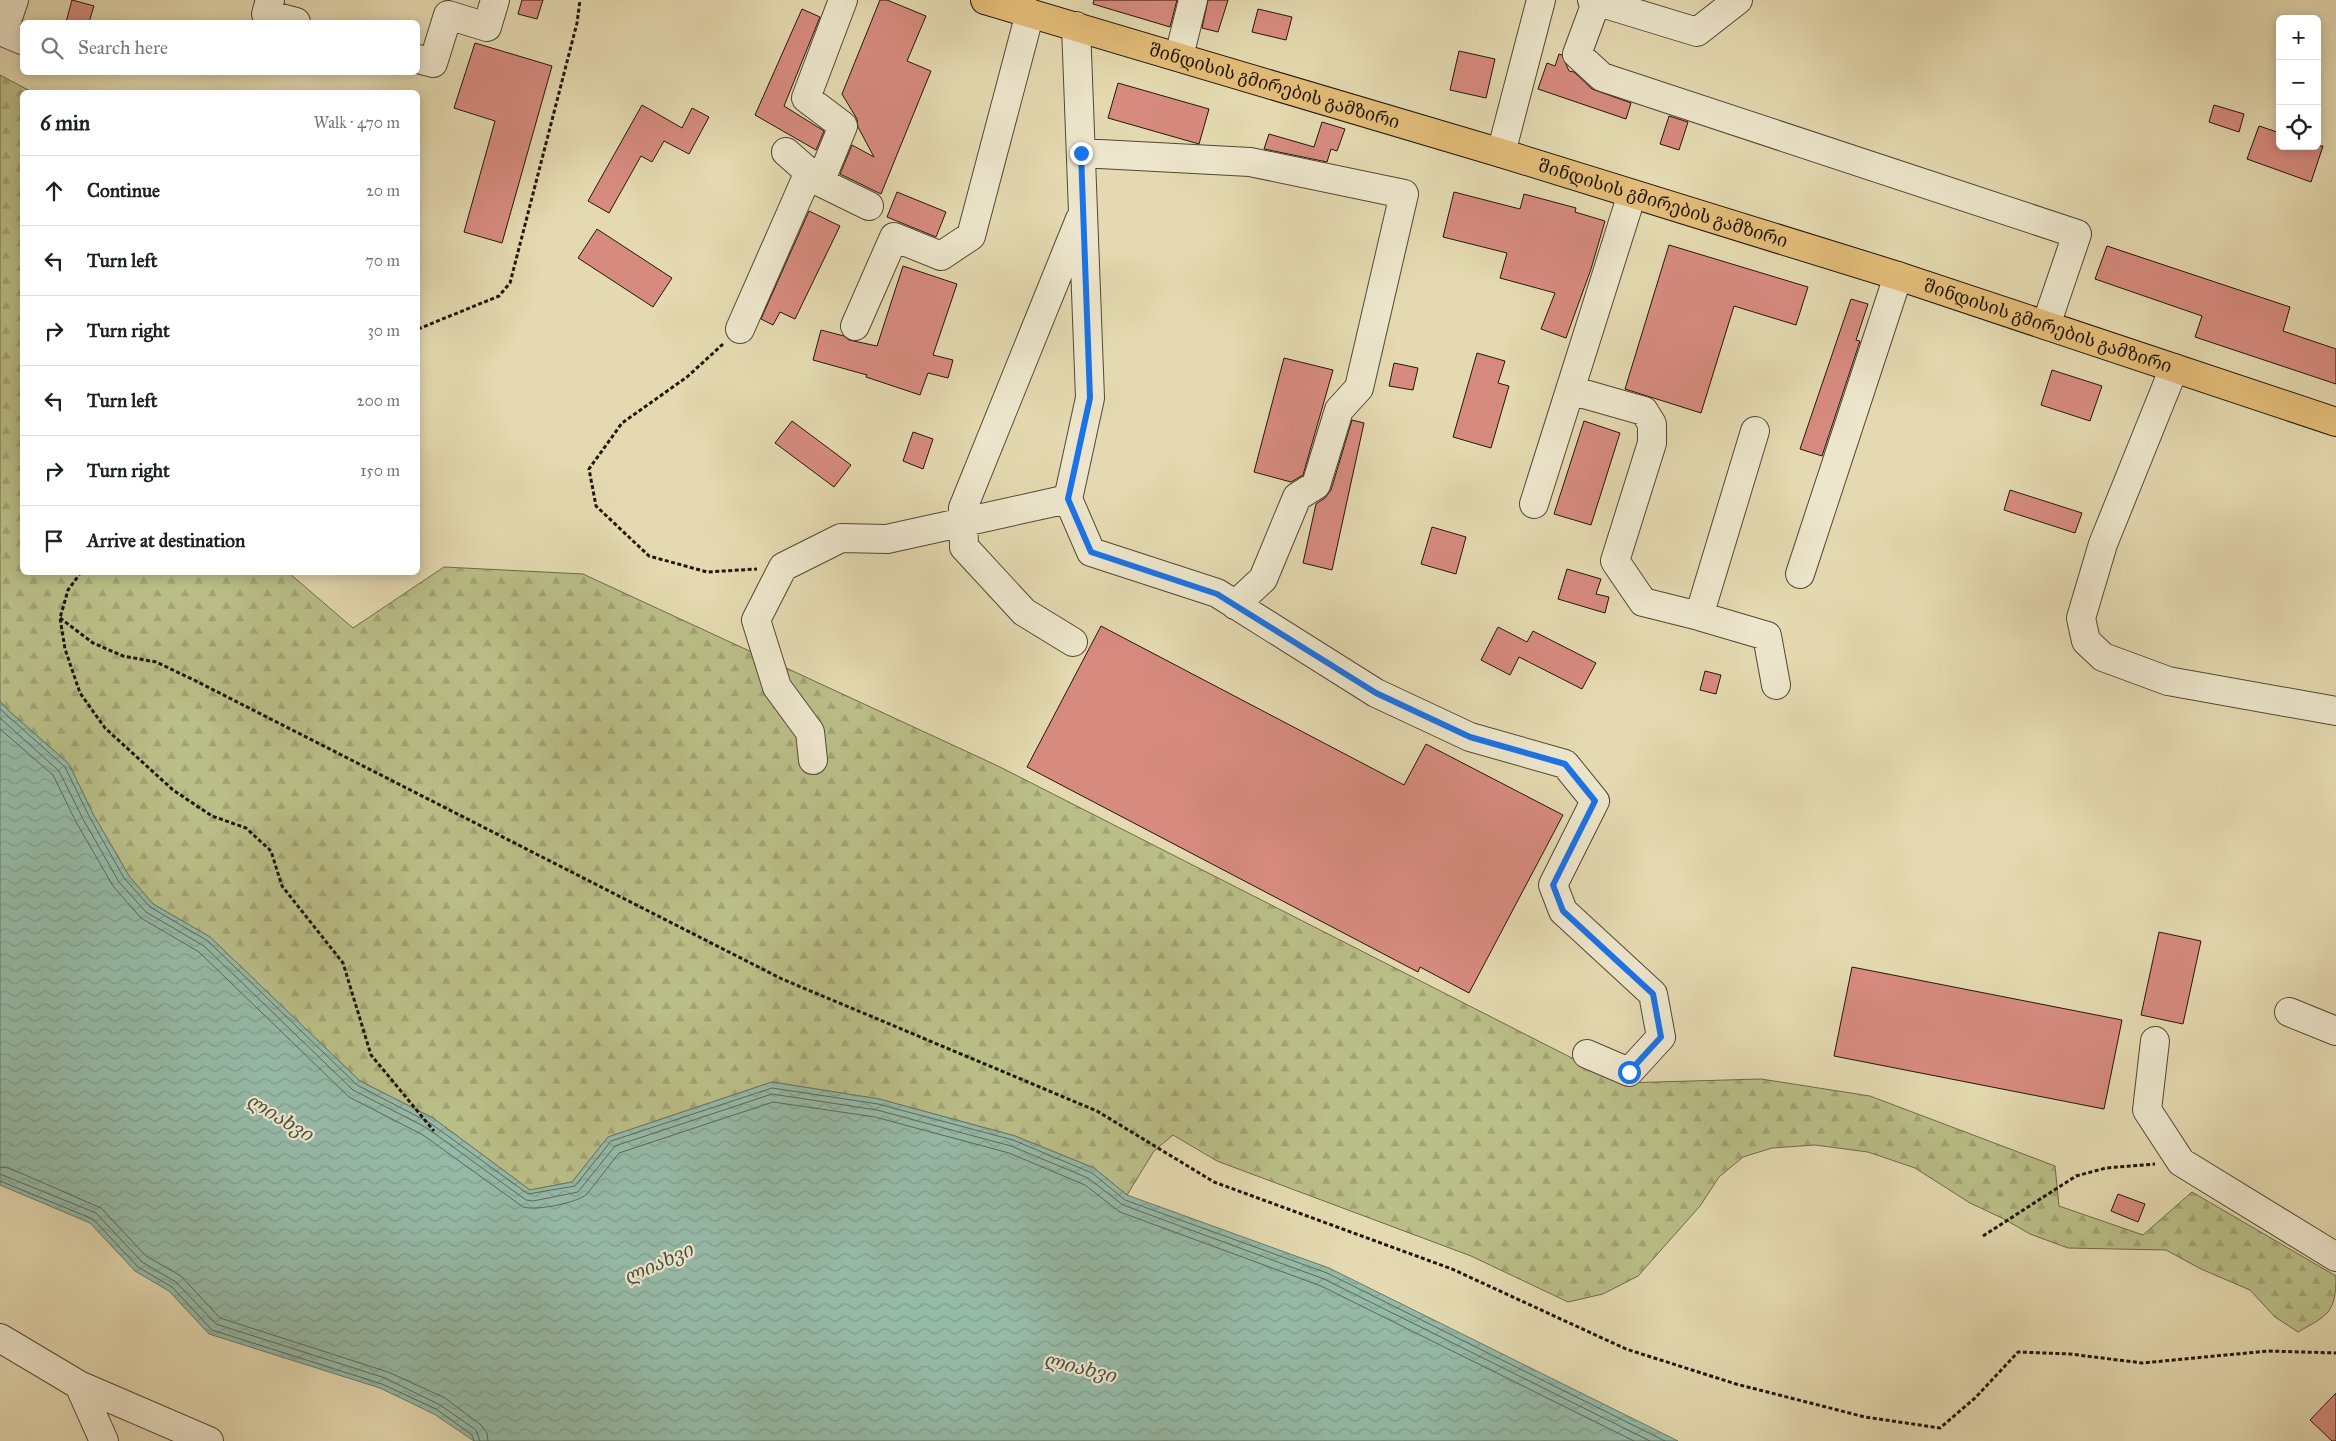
<!DOCTYPE html>
<meta charset="utf-8">
<style>
body{margin:0;font-family:"IM FELL Great Primer","Noto Serif Georgian",serif;background:#f6f6f6;color:#202124}
.controls{position:absolute;right:15px;top:15px;display:grid;overflow:hidden;border-radius:8px;box-shadow:0 2px 12px #0003}
.controls button{width:45px;height:45px;display:grid;place-items:center;padding:0;border:0;border-bottom:1px solid #e0e0e0;background:#fff;color:#202124;font:25px sans-serif}
.stop{position:absolute;width:15px;height:15px;margin:-11px;border:4px solid #1a73e8;border-radius:50%;background:#fff}
.stop.end{background:#1a73e8;border-color:#fff;box-shadow:0 1px 5px #0008}
.list{margin:0;padding:0;list-style:none}
h2{display:flex;justify-content:space-between;align-items:center;height:65px;margin:0;padding:0 20px;font-size:21px}
h2 small{font-size:16px;font-weight:400;color:#757577}
.list li{display:grid;grid-template-columns:32px 1fr auto;gap:15px;align-items:center;box-sizing:border-box;height:70px;padding:0 20px;border-top:1px solid #e0e0e0}
.list b{display:block;font-size:19px;white-space:nowrap}
.list em{font-size:16px;font-style:normal;color:#757577}
.icon{flex:none;width:28px;height:28px;fill:none;stroke:currentColor;stroke-width:2;stroke-linecap:round;stroke-linejoin:round}
.map{position:relative;flex:none;width:2336px;height:1441px;overflow:hidden}
.search{position:absolute;background:#fff;box-shadow:0 2px 12px #0003;left:20px;top:20px;width:400px;height:55px;display:flex;align-items:center;gap:12px;box-sizing:border-box;padding:0 18px;border-radius:8px;color:#757577;font-size:19px}
.panel{position:absolute;background:#fff;box-shadow:0 2px 12px #0003;left:20px;top:90px;width:400px;height:485px;border-radius:8px}
.map>svg:first-child{display:block}
.forest{fill:url(#forest-firs);stroke:#6e6a49}
.water{fill:url(#water-waves);stroke:#687969}
.lines{fill:none;stroke-linecap:round;stroke-linejoin:round}
.shore{stroke:#5c685a;stroke-width:1}
.building{fill:#d78b7f;stroke:#23170b}
.minor-casing{stroke:#534834;stroke-width:30}
.major-casing{stroke:#23170b;stroke-width:30}
.path{stroke:#23170b;stroke-width:3;stroke-dasharray:4 2.5;stroke-linecap:butt}
.minor{stroke:#ede6cc;stroke-width:28}
.major{stroke:#e2bc78;stroke-width:28}
.route{stroke:#1a73e8;stroke-width:6}
.labels{text-anchor:middle;stroke-width:4.5;stroke-linejoin:round;paint-order:stroke}
.street-label{font-size:18px;fill:#23170b;stroke:#ede6cc}
.water-label{font-size:19px;font-style:italic;fill:#4b5042;stroke:#ede6cc}
</style>
<div class="map">
<svg width="2336" height="1441" viewBox="0 0 2336 1441">
<defs>
<pattern id="forest-firs" width="22" height="20" patternUnits="userSpaceOnUse" patternTransform="scale(1.25)"><rect width="22" height="20" fill="#babe87"/><path d="M5 1l3.5 6h-7zM16 11l3.5 6h-7z" fill="#a0a373"/></pattern>
<pattern id="water-waves" width="16" height="10" patternUnits="userSpaceOnUse" patternTransform="scale(1.25)"><rect width="16" height="10" fill="#96baa8"/><path d="M0 5q4-4 8 0t8 0" fill="none" stroke="#819f8f"/></pattern>
</defs>
<rect width="100%" height="100%" fill="#e4d9b0"/>
<filter id="stains"><feTurbulence type="fractalNoise" baseFrequency=".004" numOctaves="4"/><feColorMatrix values="0 0 0 0 .2 0 0 0 0 .09 0 0 0 0 .02 0 0 0 .5 -.17"/></filter>
<radialGradient id="worn" r=".72"><stop offset=".6" stop-color="#630" stop-opacity="0"/><stop offset="1" stop-color="#630" stop-opacity=".3"/></radialGradient>
<path class="forest" d="M0 75 32 92H22V572L289 573 353 628 444 567 583 574 998 766 1621 1083 1761 1079 1870 1096 2055 1166 2059 1206 2143 1235 2192 1192 2336 1276C2336 1313 2328 1315 2298 1332L2275 1317 2250 1290 2201 1269 2166 1250 2068 1248 2030 1234 2004 1219 1970 1203 1915 1168 1868 1152 1815 1145 1772 1148 1743 1157 1719 1177 1700 1206 1638 1276 1603 1294 1568 1302 1471 1256 1217 1161 1173 1135 1154 1151 1127 1195 1094 1168 1015 1136 879 1099 772 1082 608 1137 572 1182 530 1190 433 1118 360 1081 210 937 153 904 129 876 93 814 69 764 9 711 0 701Z"/>
<path class="water" d="M0 701 9 711 69 764 93 814 129 876 153 904 210 937 360 1081 433 1118 530 1190 572 1182 608 1137 772 1082 879 1099 1015 1136 1094 1168 1127 1195 1329 1268 1678 1441H474L434 1414 380 1388 209 1334 169 1291 135 1271 90 1223 0 1185Z"/>
<g class="lines">
<path class="shore" d="M0 709 65 767 89 816 124 878 150 907 208 941 357 1085 430 1123 528 1194 575 1186 611 1141 772 1088 878 1104 1013 1140 1092 1173 1125 1200 1327 1273 1665 1441
M0 718 59 771 83 819 119 882 146 912 204 946 353 1090 427 1128 526 1200 533 1201 578 1192 615 1146 772 1094 877 1110 1011 1146 1088 1178 1123 1205 1324 1279 1650 1441
M0 729 53 775 76 822 113 886 141 918 199 952 349 1097 423 1135 523 1207C536 1211 577 1203 587 1194L619 1153 773 1102 875 1117 1009 1153 1085 1185 1120 1212 1321 1286 1634 1441
M0 1167 9 1168 101 1208 146 1256 181 1276 220 1318 388 1372 445 1398 481 1425 487 1433 488 1441
M0 1174 96 1213 142 1262 176 1282 216 1324 385 1378 440 1405 476 1430 480 1441
M0 1181 93 1219 138 1267 172 1287 212 1330 382 1384 436 1409 472 1435 474 1441"/>
</g>
<path class="building" d="M72 0 94 6 89 22H66Z
M522 0H543L537 19 518 14Z
M880 0H887L926 16 907 61 931 71 881 194 840 174 852 145 874 157 858 127 857 119 842 94Z
M1094 0H1177L1170 27 1093 4Z
M1208 0H1228L1218 32 1202 28Z
M802 9 820 17 784 106 824 131 816 150 755 115Z
M1258 9 1292 17 1286 40 1252 32Z
M475 43 552 66 502 243 464 232 495 121 454 108Z
M1459 51 1495 59 1486 98 1450 90Z
M1559 54 1562 55 1569 71 1574 72 1592 89 1631 103 1626 119 1538 89 1547 63 1555 66Z
M1118 83 1209 109 1199 144 1108 118Z
M642 105 682 128 692 108 709 117 689 154 664 141 652 162 641 156 609 213 588 201Z
M2214 105 2244 114 2239 132 2209 122Z
M1669 116 1688 122 1679 150 1660 144Z
M1322 122 1345 129 1337 151 1331 149 1327 162 1264 149 1269 134 1314 147Z
M2259 126 2280 133V146H2323L2311 182 2247 159Z
M897 192 946 212 936 237 887 217Z
M1454 192 1520 209 1524 194 1576 208 1575 212 1605 221 1591 269 1566 338 1541 329 1555 293 1500 278 1507 253 1443 237Z
M809 211 840 226 795 319 780 312 773 325 761 319Z
M597 229 672 278 653 307 578 258Z
M1669 245 1808 287 1796 325 1734 306 1701 413 1625 389Z
M2107 246 2290 307 2283 331 2336 349V384L2195 337 2202 316 2095 279Z
M903 266 957 284 933 355 953 360 948 378 928 373 920 395 866 377 867 375 813 360 821 330 844 336 849 340 877 346Z
M1851 299 1868 304 1856 340 1860 341 1822 456 1800 449Z
M1477 353 1505 361 1498 383 1509 386 1491 448 1453 437Z
M1284 358 1333 370 1303 475 1291 482 1254 472Z
M1394 363 1418 368 1413 390 1389 386Z
M2052 370 2102 386 2090 421 2041 405Z
M1352 420 1364 423 1332 570 1303 563 1316 504 1325 498 1331 490Z
M792 421 851 465 834 487 775 443Z
M1584 421 1620 433 1591 525 1554 514Z
M913 432 933 439 923 469 903 461Z
M2010 490 2082 513 2075 533 2004 510Z
M1432 527 1466 537 1456 574 1421 564Z
M1567 569 1601 579 1596 594 1609 597 1605 613 1558 599Z
M1101 626 1404 785 1426 744 1563 815 1469 993 1420 967 1418 972 1027 767Z
M1498 627 1527 642 1533 631 1596 663 1582 689 1519 657 1510 675 1481 660Z
M1705 671 1721 675 1716 694 1700 690Z
M2159 932 2201 941 2183 1024 2141 1015Z
M1852 967 2122 1020 2104 1109 1834 1056Z
M2118 1194 2145 1204 2138 1222 2111 1211Z
M2336 1393V1441H2332L2310 1420Z"/>
<g class="lines">
<defs>
<path id="minor" d="M14 0 3 32 22 40
M270 0 266 14 296 22
M1592 0 1697 32 1738 0
M1597 0 1577 54 1602 77 2077 234 2046 325
M1076 26 1090 398 1068 499 1091 552 1217 593 1376 693 1470 737 1565 764 1595 801 1553 885 1563 911 1653 994 1661 1037 1629 1072 1587 1054
M1179 56 1193 0
M418 59 433 63 448 15 487 27 495 0
M786 152 820 182 869 206
M1081 153 1250 162 1404 194 1359 388 1339 410 1316 485 1297 497 1263 579 1235 605
M1501 153 1541 0
M820 182 843 126 806 98 843 0
M855 326 894 237 941 256 971 236 1030 13
M740 329 809 172
M2174 368 2103 544 2081 618 2086 641 2103 657 2168 681 2336 711
M1570 390 1644 411 1652 424V443L1615 561 1643 602 1699 616 1755 431
M1534 504 1632 194
M1800 574 1898 276
M1699 616 1767 636 1776 685
M1073 642 1024 612 964 547 963 508 1080 219
M813 760 810 732 777 687 756 620 783 567 841 538 887 539 1068 499
M2289 1012 2336 1031
M2155 1041 2147 1110 2181 1162 2336 1257
M0 1338 79 1385 209 1441
M79 1385 104 1441"/>
<g id="major">
<path id="s1" d="M985 0 1501 153 1898 276 2336 422"/>
</g>
</defs>
<use href="#minor" class="minor-casing"/>
<use href="#major" class="major-casing"/>
<path class="path" d="M418 329 499 296 510 283 577 23 580 0
M723 344 687 377 622 423 589 469 596 506 649 556 707 572 757 569
M81 572 68 590 60 618 65 649 80 693 105 728 173 790 212 816 246 828 271 851 282 886 343 963 371 1055 434 1131
M60 618 93 643 123 656 156 662 194 680 782 979 1097 1111 1214 1182 1452 1269 1626 1349 1736 1384 1865 1417 1940 1428 1975 1398 2018 1352 2070 1354 2142 1363 2268 1351 2336 1353
M1983 1236 2076 1176 2106 1168 2155 1164"/>
<use href="#minor" class="minor"/>
<use href="#major" class="major"/>
</g>
<g class="lines">
<path class="route" d="M1081 153 1090 398 1068 499 1091 552 1217 594 1376 693 1470 737 1565 764 1595 801 1553 885 1563 911 1653 994 1661 1037 1629 1072"/>
</g>
<g class="labels">
<g class="street-label">
<text dy="6" stroke="none"><textPath href="#s1" startOffset="302">შინდისის გმირების გამზირი</textPath></text>
<text dy="6" stroke="none"><textPath href="#s1" startOffset="708">შინდისის გმირების გამზირი</textPath></text>
<text dy="6" stroke="none"><textPath href="#s1" startOffset="1112">შინდისის გმირების გამზირი</textPath></text>
</g>
<g class="water-label">
<text transform="translate(280 1117) rotate(31)" y="7">ლიახვი</text>
<text transform="translate(658 1263) rotate(-24)" y="7">ლიახვი</text>
<text transform="translate(1080 1367) rotate(14)" y="7">ლიახვი</text>
</g>
</g>
<rect width="100%" height="100%" filter="url(#stains)"/>
<rect width="100%" height="100%" fill="url(#worn)"/>
</svg>
<div class="controls">
<button>+</button>
<button>−</button>
<button><svg class="icon" aria-label="locate" viewBox="0 0 24 24"><circle cx="12" cy="12" r="6"/><path d="M12 2v4M12 18v4M2 12h4M18 12h4"/></svg></button>
</div>
<div class="stop" style="left:1629px;top:1072px"></div>
<div class="stop end" style="left:1081px;top:153px"></div>
<div class="search"><svg class="icon" aria-label="search" viewBox="0 0 24 24"><circle cx="10" cy="10" r="6"/><path d="M15 15l6 6"/></svg>Search here</div>
<section class="panel">
<h2>6 min<small>Walk · 470 m</small></h2>
<ul class="list">
<li><svg class="icon" aria-label="ahead" viewBox="0 0 24 24"><path d="M12 20V5M6 11l6-6 6 6"/></svg><div><b>Continue</b></div><em>20 m</em></li>
<li><svg class="icon" aria-label="left" viewBox="0 0 24 24"><path d="M17 20v-9H6M10 6l-5 5 5 5"/></svg><div><b>Turn left</b></div><em>70 m</em></li>
<li><svg class="icon" aria-label="right" viewBox="0 0 24 24"><path d="M7 20v-9h11M14 6l5 5-5 5"/></svg><div><b>Turn right</b></div><em>30 m</em></li>
<li><svg class="icon" aria-label="left" viewBox="0 0 24 24"><path d="M17 20v-9H6M10 6l-5 5 5 5"/></svg><div><b>Turn left</b></div><em>200 m</em></li>
<li><svg class="icon" aria-label="right" viewBox="0 0 24 24"><path d="M7 20v-9h11M14 6l5 5-5 5"/></svg><div><b>Turn right</b></div><em>150 m</em></li>
<li><svg class="icon" aria-label="arrive" viewBox="0 0 24 24"><path d="M6 21V4h12l-3 4 3 4H6"/></svg><div><b>Arrive at destination</b></div></li>
</ul>
</section>
</div>
